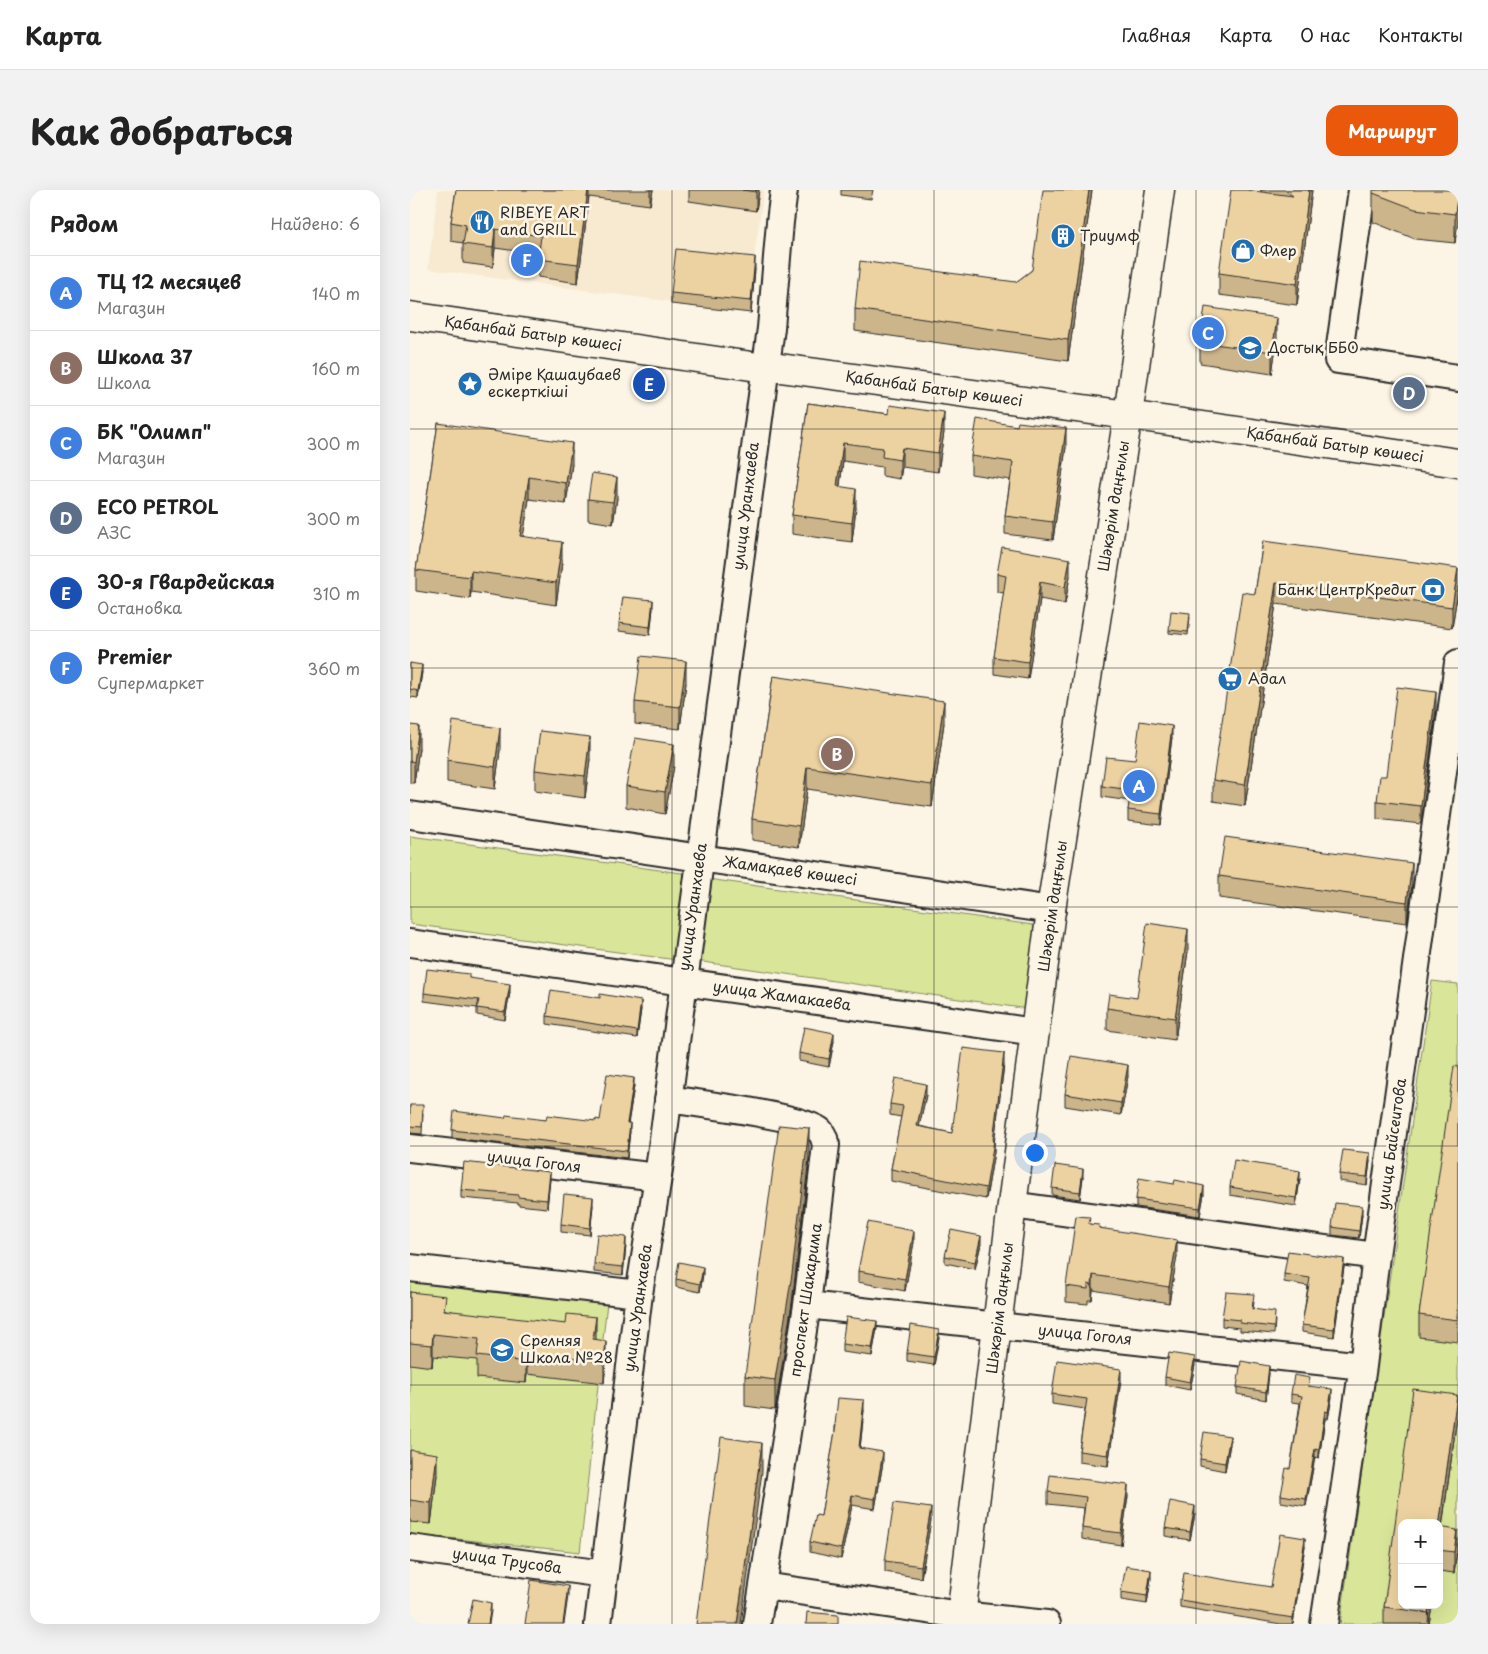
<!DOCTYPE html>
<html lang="ru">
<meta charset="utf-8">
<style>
body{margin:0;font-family:"Playpen Sans",sans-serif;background:#f2f2f2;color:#222}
.controls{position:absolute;right:15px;bottom:15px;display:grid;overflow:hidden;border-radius:10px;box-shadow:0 5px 20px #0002}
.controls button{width:45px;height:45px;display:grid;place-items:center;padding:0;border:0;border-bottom:1px solid #e0e0e0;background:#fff;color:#222;font:25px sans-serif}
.you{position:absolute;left:624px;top:962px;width:18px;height:18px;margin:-12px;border:4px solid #fff;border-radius:50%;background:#1a73e8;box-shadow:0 0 0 8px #1a73e833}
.badge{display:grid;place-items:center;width:32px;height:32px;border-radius:50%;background:#ea580c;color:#fff;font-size:16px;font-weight:700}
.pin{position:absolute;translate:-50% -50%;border:2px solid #fff;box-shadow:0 1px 5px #0006}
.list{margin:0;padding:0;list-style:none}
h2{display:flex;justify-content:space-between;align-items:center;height:65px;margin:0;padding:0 20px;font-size:21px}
h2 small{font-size:16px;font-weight:400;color:#767676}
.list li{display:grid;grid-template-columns:32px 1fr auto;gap:15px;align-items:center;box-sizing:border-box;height:75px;padding:0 20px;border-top:1px solid #e0e0e0}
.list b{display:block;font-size:19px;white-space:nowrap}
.list p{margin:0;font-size:16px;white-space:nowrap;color:#767676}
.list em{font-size:16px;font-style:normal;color:#767676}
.map{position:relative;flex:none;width:1048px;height:1434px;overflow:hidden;border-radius:15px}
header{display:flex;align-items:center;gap:30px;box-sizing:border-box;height:70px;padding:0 25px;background:#fff;border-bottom:1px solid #e0e0e0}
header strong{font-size:24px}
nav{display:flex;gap:28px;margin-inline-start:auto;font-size:18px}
.intro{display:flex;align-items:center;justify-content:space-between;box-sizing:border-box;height:120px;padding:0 30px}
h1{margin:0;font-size:35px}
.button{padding:12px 22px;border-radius:15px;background:#ea580c;color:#fff;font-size:18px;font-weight:700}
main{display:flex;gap:30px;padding:0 30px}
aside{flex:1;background:#fff;border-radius:15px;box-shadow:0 5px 20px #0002}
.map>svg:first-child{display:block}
.built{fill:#f8ead1}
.green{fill:#d9e598;stroke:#828862;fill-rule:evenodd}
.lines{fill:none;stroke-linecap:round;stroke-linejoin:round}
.minor-casing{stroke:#2b2b2b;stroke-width:30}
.major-casing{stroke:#2b2b2b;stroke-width:31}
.minor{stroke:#fcf5e5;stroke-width:26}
.major{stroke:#fcf5e5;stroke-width:28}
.wall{fill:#ccb58a;stroke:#2b2b2b}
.shaded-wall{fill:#a69371;stroke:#2b2b2b}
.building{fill:#edd2a1;stroke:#2b2b2b}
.grid{fill:none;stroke:#2b2b2b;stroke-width:1;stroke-opacity:0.55}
.labels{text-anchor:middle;stroke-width:5;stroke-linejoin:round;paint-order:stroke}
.poi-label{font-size:15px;fill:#2b2b2b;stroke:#fcf5e5;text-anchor:start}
.street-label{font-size:15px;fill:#2b2b2b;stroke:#fcf5e5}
</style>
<header>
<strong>Карта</strong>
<nav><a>Главная</a><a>Карта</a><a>О нас</a><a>Контакты</a></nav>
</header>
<div class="intro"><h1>Как добраться</h1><a class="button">Маршрут</a></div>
<main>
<aside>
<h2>Рядом<small>Найдено: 6</small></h2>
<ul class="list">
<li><span class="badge" style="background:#3f7fe0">A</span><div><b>ТЦ 12 месяцев</b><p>Магазин</p></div><em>140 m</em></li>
<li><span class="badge" style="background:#8d6e63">B</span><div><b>Школа 37</b><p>Школа</p></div><em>160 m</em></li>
<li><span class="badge" style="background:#3f7fe0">C</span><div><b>БК &quot;Олимп&quot;</b><p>Магазин</p></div><em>300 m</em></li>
<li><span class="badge" style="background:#5c6f8a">D</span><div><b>ECO PETROL</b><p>АЗС</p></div><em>300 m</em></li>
<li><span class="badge" style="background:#1a4fb4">E</span><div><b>30-я Гвардейская</b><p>Остановка</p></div><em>310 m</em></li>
<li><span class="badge" style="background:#3f7fe0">F</span><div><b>Premier</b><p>Супермаркет</p></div><em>360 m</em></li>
</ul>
</aside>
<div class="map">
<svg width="1048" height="1434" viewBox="0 0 1048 1434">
<rect width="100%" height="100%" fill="#fcf5e5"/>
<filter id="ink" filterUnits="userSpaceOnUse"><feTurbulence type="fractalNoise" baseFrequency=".02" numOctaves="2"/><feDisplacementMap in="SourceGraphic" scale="10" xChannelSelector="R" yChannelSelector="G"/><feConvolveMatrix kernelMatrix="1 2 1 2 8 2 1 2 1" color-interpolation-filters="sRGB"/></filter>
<g filter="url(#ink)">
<path class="built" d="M28 0H354L336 122 18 79Z"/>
<path class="green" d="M0 646 279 684 267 770 0 734Z
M298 689 630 736 618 819 286 771Z
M1022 791 1048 794V1434H930ZM992 1333H1029V1415H992Z
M0 1082 198 1103 170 1362 0 1344Z"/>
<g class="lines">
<defs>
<path id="minor" d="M952 0 928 170 1048 188
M0 625 642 720
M0 753 625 842
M258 909C284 913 396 927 410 941 413 944 415 951 416 955L397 1115 347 1434
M0 958 248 987
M602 1015 966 1066
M0 1078 229 1104
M397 1115 953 1176
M0 1358 194 1384
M354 1396 551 1425 637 1434
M188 1434 229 1104 248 987 361 138 370 32 374 0
M914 1434 953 1176 966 1066 1048 473"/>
<path id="major" d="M0 126 355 178H370L718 225 1048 273
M550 1434 602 1015 642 713 718 225 750 0"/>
</defs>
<use href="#minor" class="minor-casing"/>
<use href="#major" class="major-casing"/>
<use href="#minor" class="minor"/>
<use href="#major" class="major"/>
</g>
<path class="wall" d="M46 0H243L240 15 179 7 168 93 128 87 129 64 85 58 83 77 53 73V53L41 51V32Z
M279 0H349L346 21 279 11Z
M431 0H463L461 9 431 5Z
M682 0 658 171 445 141V119L606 92 622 80Z
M850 0H902L887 115 809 105V83L852 2Z
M1048 0 1045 53 1005 49 963 32V3Z
M345 79 341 123 261 114V103Z
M867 149 862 184 790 173V152Z
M398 213 479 224 534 242 528 282 492 277 490 289 472 286V277L433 271 430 296 446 317 442 352 382 344V325Z
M28 233 162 274 156 314 119 309 113 346 152 373 146 415 61 402 60 409 6 401V380Z
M607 236 656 257 643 350 595 344V326L600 290 561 284V266Z
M207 308 203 334 178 330V309Z
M853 351 1048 399 1042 438 866 414 835 616 803 611V590L845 404Z
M587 384 660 386 655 414 630 409 618 489 584 484V467L594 403 587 402Z
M243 418 240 445 209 441V433Z
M780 427 778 445 759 443V440Z
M0 473 12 482 8 508 0 507Z
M363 486 534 533 522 617 397 599 389 657 342 650V629Z
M276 493 270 539 225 534V512Z
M1026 520 1011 634 967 629V611L976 586Z
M0 535 9 558 4 593H0Z
M762 547 751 635 718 631V620L720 611 692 607V596Z
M90 560 85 599 37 592V570Z
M180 569 175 608 125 601V580Z
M264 576 255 624 216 617V596Z
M809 686 1002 694 997 733 809 708Z
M778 761 765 850 697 840V818L727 808Z
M59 788 100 802 95 830 67 825V818L14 811V803Z
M190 808 231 819 227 848 137 834V826Z
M424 851 419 877 389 871V863Z
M594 875 584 951V962L576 1009 481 991V979L491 927 480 925V914L516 905 509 936 542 943Z
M1048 877V1152L1009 1147V1125Z
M718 886 711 925 655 916V904Z
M224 896 218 933 220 941 217 968 42 948V940L95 928 136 930 186 931 190 930Z
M0 915 13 923 12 944 0 943Z
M399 968 382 1113 365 1220 335 1216V1186Z
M960 971 957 995 929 991V984Z
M673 987 670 1009 642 1005V998Z
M140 989 137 1018 108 1015V1013L51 1008V1000Z
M890 989 886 1016 820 1005V997Z
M794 1004 790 1026 726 1017V1009Z
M183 1015 180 1045 151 1042V1034Z
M952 1024 949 1048 922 1045V1037Z
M680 1034 767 1066 759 1113 683 1100 682 1110H678V1114L656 1112V1096Z
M504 1052 495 1101 448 1092V1081Z
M571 1054 565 1079 535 1073V1066Z
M216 1055 213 1085 184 1082V1074Z
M934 1077 924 1147 892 1142V1135L898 1096 874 1092V1084Z
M293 1084 290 1102 266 1097V1089Z
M0 1102 36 1120 186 1150 196 1172 194 1193 117 1184 116 1193 67 1188V1170L23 1166 22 1177 0 1174Z
M844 1112 843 1119 865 1130 864 1144 830 1141V1138L812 1136V1128Z
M467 1138 462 1166 432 1162V1154Z
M529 1147 524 1175 497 1171V1163Z
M785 1175 780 1200 755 1195V1187Z
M859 1183 856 1210 827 1204V1197Z
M711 1190 698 1276 669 1272V1261L675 1219 642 1214V1204Z
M900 1196 922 1207 918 1229H915L909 1268 905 1267 896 1316 871 1312V1305L880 1279 890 1213 881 1212V1204Z
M454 1220 450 1258 473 1272 465 1319 442 1315 431 1369 400 1362V1352L411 1326 425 1242V1235Z
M1047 1227 1032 1338 1047 1361 1044 1383 1029 1381V1333L992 1415H1022L1019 1434H974V1417Z
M820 1254 815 1281 790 1276V1269Z
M0 1260 27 1285 21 1334 0 1332Z
M638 1302 718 1306 711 1355 672 1349V1338L674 1318 638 1314Z
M785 1324 780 1350 755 1346V1338Z
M521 1330 511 1388 475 1382V1371Z
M895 1356 883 1434H871L770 1417V1410L861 1397Z
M741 1388 737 1414 711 1410V1402Z"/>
<path class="shaded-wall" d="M178 0H179V7L168 93V74Z
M240 0H243L240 15Z
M346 0H349L346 21Z
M679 0H682L658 171V150Z
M899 0H902L887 115V94Z
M1048 2V32L1045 53V24Z
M85 39V58L83 77V58Z
M345 67V79L341 123V111Z
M867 128V149L862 184V162Z
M534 223V242L528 282V263Z
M656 238V257L643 350V332Z
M162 253V274L156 314V293Z
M433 253V271L427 315V296Z
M492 258V277L490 289V270Z
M119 287V309L110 367V346Z
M207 287V308L203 334V312Z
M446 299V317L442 352V333Z
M152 352V373L146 415V393Z
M660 369V386L655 414V397Z
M1048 378V399L1042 438V417Z
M61 381V402L60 409V387Z
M630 392V409L618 489V472Z
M866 393V414L835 616V595Z
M243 410V418L240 445V437Z
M276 471V493L270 539V517Z
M12 475V482L8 508V501Z
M1026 502V520L1011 634V616Z
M534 511V533L522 617V595Z
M9 536V558L4 593V572Z
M762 536V547L751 635V624Z
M90 538V560L85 599V577Z
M180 547V569L175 608V586Z
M264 554V576L255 624V602Z
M397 577V599L389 657V636Z
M1002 673V694L997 733V712Z
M778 739V761L765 850V828Z
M100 794V802L95 830V822Z
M231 811V819L227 848V841Z
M424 843V851L419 877V869Z
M594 863V875L584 954V951V962L576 1009V998Z
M718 875V886L711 925V913Z
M224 888V896L217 941V933Z
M516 894V905L507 947V936Z
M220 933V941L217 968V961Z
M399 938V968L382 1113 365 1220V1190Z
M960 963V971L957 995V987Z
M673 979V987L670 1009V1002Z
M890 981V989L886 1016V1008Z
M140 982V989L137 1018V1010Z
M794 996V1004L790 1026V1018Z
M183 1007V1015L180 1045V1038Z
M952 1016V1024L949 1048V1041Z
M504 1041V1052L495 1101V1089Z
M571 1046V1054L565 1079V1072Z
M216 1047V1055L213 1085V1077Z
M767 1050V1066L759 1113V1097Z
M934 1069V1077L924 1147V1139Z
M293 1077V1084L290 1102V1094Z
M683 1085V1100L682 1110V1095Z
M186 1127V1149L183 1171V1149Z
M467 1131V1138L462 1166V1158Z
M529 1140V1147L524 1175V1167Z
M23 1144V1166L22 1177V1155Z
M196 1151V1172L194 1193V1171Z
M117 1163V1184L116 1193V1172Z
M785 1167V1175L780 1200V1192Z
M859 1176V1183L856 1210V1202Z
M711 1179V1190L698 1276V1265Z
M922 1199V1207L918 1229V1222Z
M1047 1205V1227L1029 1358V1337Z
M454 1210V1220L449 1268V1258Z
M915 1221V1229L909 1268V1260Z
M820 1246V1254L815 1281V1273Z
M352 1253V1282L331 1434H327Z
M905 1259V1267L896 1316V1309Z
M473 1262V1272L465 1319V1309Z
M27 1264V1285L21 1334V1313Z
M718 1295V1306L711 1355V1343Z
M442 1305V1315L431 1369V1359Z
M785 1316V1324L780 1350V1342Z
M521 1318V1330L511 1388V1376Z
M1047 1340V1361L1044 1383V1362Z
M895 1348V1356L883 1434V1428Z
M741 1380V1388L737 1414V1406Z
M158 1396V1406L154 1434H153Z
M81 1413V1421L79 1434H78Z
M1019 1415H1022L1019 1434H1018Z"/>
<path class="building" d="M46 0H178L168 74 128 69 131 46 85 39 83 58 53 54 56 35 41 32Z
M332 0H346V2Z
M633 0H679L658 150 445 119 450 71 606 92 622 80Z
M821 0H836L883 6 875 0H899L887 94 809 83Z
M963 0H1048L1045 24 1005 19 963 3Z
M266 59 345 67 341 111 261 103Z
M795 117 867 128 862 162 790 152Z
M398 213 479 224 480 215 534 223 528 263 492 258 490 270 472 267 473 258 433 253 427 296 446 299 442 333 382 325Z
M567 229 607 236 608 232 656 238 643 332 595 326 603 272 561 266Z
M28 233 162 253 156 293 119 287 110 346 152 352 146 393 61 381 60 387 6 380Z
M182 283 207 287 203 312 178 309Z
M853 351 1048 378 1042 417 866 393 835 595 803 590 832 402 845 404Z
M592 357 660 369 655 397 630 392 618 472 584 467 596 386 587 384Z
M213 407 243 410 240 437 209 433Z
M761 421 780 423 778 442 759 440Z
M231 466 276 471 270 517 225 512Z
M0 473 12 475 8 501 0 499Z
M363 486 534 511 522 595 397 577 389 636 342 629Z
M987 497 1026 502 1011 616 967 611 970 586H976Z
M43 531 90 538 85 577 37 570Z
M730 531 762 536 751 624 718 620 721 600 692 596 696 567 725 570Z
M0 535 9 536 4 572 0 571Z
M130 541 180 547 175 586 125 580Z
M225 548 264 554 255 602 216 596Z
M815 647 1002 673 997 712 809 686Z
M737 733 778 739 765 828 697 818 699 804 727 808Z
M17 779 59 784V788L100 794 95 822 67 818 69 810 14 803Z
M141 800 190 808V804L231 811 227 841 137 826Z
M394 837 424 843 419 869 389 863Z
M553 858 594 863 583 950 584 951 576 998 481 979 493 916 480 914 485 888 516 894 507 936 542 943Z
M661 866 718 875 711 913 655 904Z
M1044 876 1048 877V1130L1009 1125Z
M197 884 224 888 217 933H220L217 961 42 940 44 921 95 928 96 925 136 930 137 925 186 931V929L190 930Z
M0 915H13L12 937 0 936Z
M369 935 399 938 382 1084 365 1190 335 1186Z
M933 960 960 963 957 987 929 984Z
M824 970 890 981 886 1008 820 997Z
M54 972 140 982 137 1010 108 1007V1005L51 1000Z
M645 975 673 979 670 1002 642 998Z
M729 988 764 994 765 990 794 996 790 1018 726 1009Z
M154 1004 183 1007 180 1038 151 1034Z
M925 1013 952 1016 949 1041 922 1037Z
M666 1026 680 1027 679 1034 689 1035V1038L767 1050 759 1097 683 1085 682 1095 678 1094V1099L656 1096Z
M458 1032 504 1041 495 1089 448 1081Z
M541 1040 571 1046 565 1072 535 1066Z
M187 1044 216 1047 213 1077 184 1074Z
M878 1061 934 1069 924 1139 892 1135 900 1088 874 1084Z
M269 1072 293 1077 290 1094 266 1089Z
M0 1102 36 1106 34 1120 156 1134 157 1124 186 1127 183 1149 196 1151 194 1171 117 1163 116 1172 67 1166 69 1149 23 1144 22 1155 0 1153Z
M816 1102 844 1104 842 1119 865 1122 864 1137 830 1133V1130L812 1128Z
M436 1127 467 1131 462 1158 432 1154Z
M501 1135 529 1140 524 1167 497 1163Z
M759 1163 785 1167 780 1192 755 1187Z
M647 1170 711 1179 698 1265 669 1261 677 1209 642 1204Z
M831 1171 859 1176 856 1202 827 1197Z
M884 1185 900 1188 898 1196 922 1199 918 1222 915 1221 909 1260 905 1259 896 1309 871 1305 876 1278 880 1279 892 1206 881 1204Z
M1003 1199 1047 1205 1029 1337V1333H992V1415H1019L1018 1423 974 1417Z
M428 1208 454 1210 449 1258 473 1262 465 1309 442 1305 431 1359 400 1352 406 1325 411 1326 426 1235H425Z
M794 1242 820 1246 815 1273 790 1269Z
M311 1247 352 1253 327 1434H286Z
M0 1260 27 1264 21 1313 0 1310Z
M640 1285 718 1295 711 1343 672 1338 676 1307 638 1302Z
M760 1311 785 1316 780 1342 755 1338Z
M484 1313 521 1318 511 1376 475 1371Z
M1029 1337 1047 1340 1044 1362 1029 1360Z
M870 1344 895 1348 883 1428 770 1410 774 1383 861 1397Z
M716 1376 741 1380 737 1406 711 1402Z
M121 1390 158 1396 153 1434H115Z
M63 1409 81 1413 78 1434H58Z
M397 1422 428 1425V1434H396Z"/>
</g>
<path class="grid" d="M262 0V1434M524 0V1434M786 0V1434M0 239H1048M0 478H1048M0 717H1048M0 956H1048M0 1195H1048"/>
<defs>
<symbol id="restaurant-disc" viewBox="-11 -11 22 22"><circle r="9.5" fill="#1f6fb2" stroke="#fcf5e5"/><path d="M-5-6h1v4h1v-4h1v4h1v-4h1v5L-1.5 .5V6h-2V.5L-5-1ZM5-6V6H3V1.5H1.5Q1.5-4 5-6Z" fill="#fff"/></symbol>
<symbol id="building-disc" viewBox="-11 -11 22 22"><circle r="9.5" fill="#1f6fb2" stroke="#fcf5e5"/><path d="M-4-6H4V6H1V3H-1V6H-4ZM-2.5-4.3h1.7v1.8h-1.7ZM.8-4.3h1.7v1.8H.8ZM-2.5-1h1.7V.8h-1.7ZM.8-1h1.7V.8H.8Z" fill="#fff"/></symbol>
<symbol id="shop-disc" viewBox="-11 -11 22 22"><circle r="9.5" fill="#1f6fb2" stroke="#fcf5e5"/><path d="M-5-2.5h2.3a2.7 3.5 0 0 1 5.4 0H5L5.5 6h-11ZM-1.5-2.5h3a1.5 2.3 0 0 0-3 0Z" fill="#fff"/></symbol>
<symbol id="school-disc" viewBox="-11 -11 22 22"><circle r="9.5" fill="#1f6fb2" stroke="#fcf5e5"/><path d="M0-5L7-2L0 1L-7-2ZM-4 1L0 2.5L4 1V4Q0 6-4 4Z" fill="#fff"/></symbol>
<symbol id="sight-disc" viewBox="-11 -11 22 22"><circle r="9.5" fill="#1f6fb2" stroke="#fcf5e5"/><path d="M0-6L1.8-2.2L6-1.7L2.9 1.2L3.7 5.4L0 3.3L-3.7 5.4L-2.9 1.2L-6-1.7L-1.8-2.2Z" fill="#fff"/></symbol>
<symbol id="bank-disc" viewBox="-11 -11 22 22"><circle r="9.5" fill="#1f6fb2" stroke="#fcf5e5"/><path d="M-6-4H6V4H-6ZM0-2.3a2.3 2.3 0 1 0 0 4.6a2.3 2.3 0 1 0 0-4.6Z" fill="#fff"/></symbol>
<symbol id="supermarket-disc" viewBox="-11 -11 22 22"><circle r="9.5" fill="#1f6fb2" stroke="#fcf5e5"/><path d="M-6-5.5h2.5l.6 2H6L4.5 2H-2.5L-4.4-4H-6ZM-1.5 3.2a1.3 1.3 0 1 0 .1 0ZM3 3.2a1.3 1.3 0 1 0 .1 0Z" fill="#fff"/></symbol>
</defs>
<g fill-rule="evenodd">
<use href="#restaurant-disc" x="58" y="18" width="28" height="28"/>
<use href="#building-disc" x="639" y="32" width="28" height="28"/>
<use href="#shop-disc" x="819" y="47" width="28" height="28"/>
<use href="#school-disc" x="826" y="144" width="28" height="28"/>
<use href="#sight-disc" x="46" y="180" width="28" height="28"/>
<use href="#bank-disc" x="1009" y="386" width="28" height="28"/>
<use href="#supermarket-disc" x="806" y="475" width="28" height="28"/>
<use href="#school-disc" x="78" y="1146" width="28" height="28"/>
</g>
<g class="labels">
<g class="poi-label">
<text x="90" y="28">RIBEYE ART<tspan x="90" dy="17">and GRILL</tspan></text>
<text x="670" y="51">Триумф</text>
<text x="850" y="66">Флер</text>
<text x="858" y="163">Достық ББО</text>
<text x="78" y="190">Әміре Қашаубаев<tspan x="78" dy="17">ескерткіші</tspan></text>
<text x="1006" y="405" text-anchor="end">Банк ЦентрКредит</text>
<text x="838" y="494">Адал</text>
<text x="110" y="1156">Срелняя<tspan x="110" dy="17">Школа №28</tspan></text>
</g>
<g class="street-label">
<text transform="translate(123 144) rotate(8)" y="5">Қабанбай Батыр көшесі</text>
<text transform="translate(524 199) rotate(8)" y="5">Қабанбай Батыр көшесі</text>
<text transform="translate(925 255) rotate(8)" y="5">Қабанбай Батыр көшесі</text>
<text transform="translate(336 316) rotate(-83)" y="5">улица Уранхаева</text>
<text transform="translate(704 316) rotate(-81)" y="5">Шәкәрім даңғылы</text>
<text transform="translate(380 681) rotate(8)" y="5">Жамақаев көшесі</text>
<text transform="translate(643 716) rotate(-82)" y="5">Шәкәрім даңғылы</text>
<text transform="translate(283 717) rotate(-82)" y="5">улица Уранхаева</text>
<text transform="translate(372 806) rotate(8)" y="5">улица Жамакаева</text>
<text transform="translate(982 954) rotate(-82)" y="5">улица Байсеитова</text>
<text transform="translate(124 972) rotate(7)" y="5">улица Гоголя</text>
<text transform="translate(396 1110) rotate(-82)" y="5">проспект Шакарима</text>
<text transform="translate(228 1118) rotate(-82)" y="5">улица Уранхаева</text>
<text transform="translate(590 1118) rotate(-83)" y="5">Шәкәрім даңғылы</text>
<text transform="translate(675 1145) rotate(6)" y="5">улица Гоголя</text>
<text transform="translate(97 1371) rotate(8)" y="5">улица Трусова</text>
</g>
</g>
</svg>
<div class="controls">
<button>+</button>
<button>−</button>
</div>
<div class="you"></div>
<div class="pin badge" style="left:729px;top:596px;background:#3f7fe0">A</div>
<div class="pin badge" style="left:427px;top:564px;background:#8d6e63">B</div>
<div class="pin badge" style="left:798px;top:143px;background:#3f7fe0">C</div>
<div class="pin badge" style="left:999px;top:203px;background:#5c6f8a">D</div>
<div class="pin badge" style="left:239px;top:194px;background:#1a4fb4">E</div>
<div class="pin badge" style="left:117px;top:70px;background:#3f7fe0">F</div>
</div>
</main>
